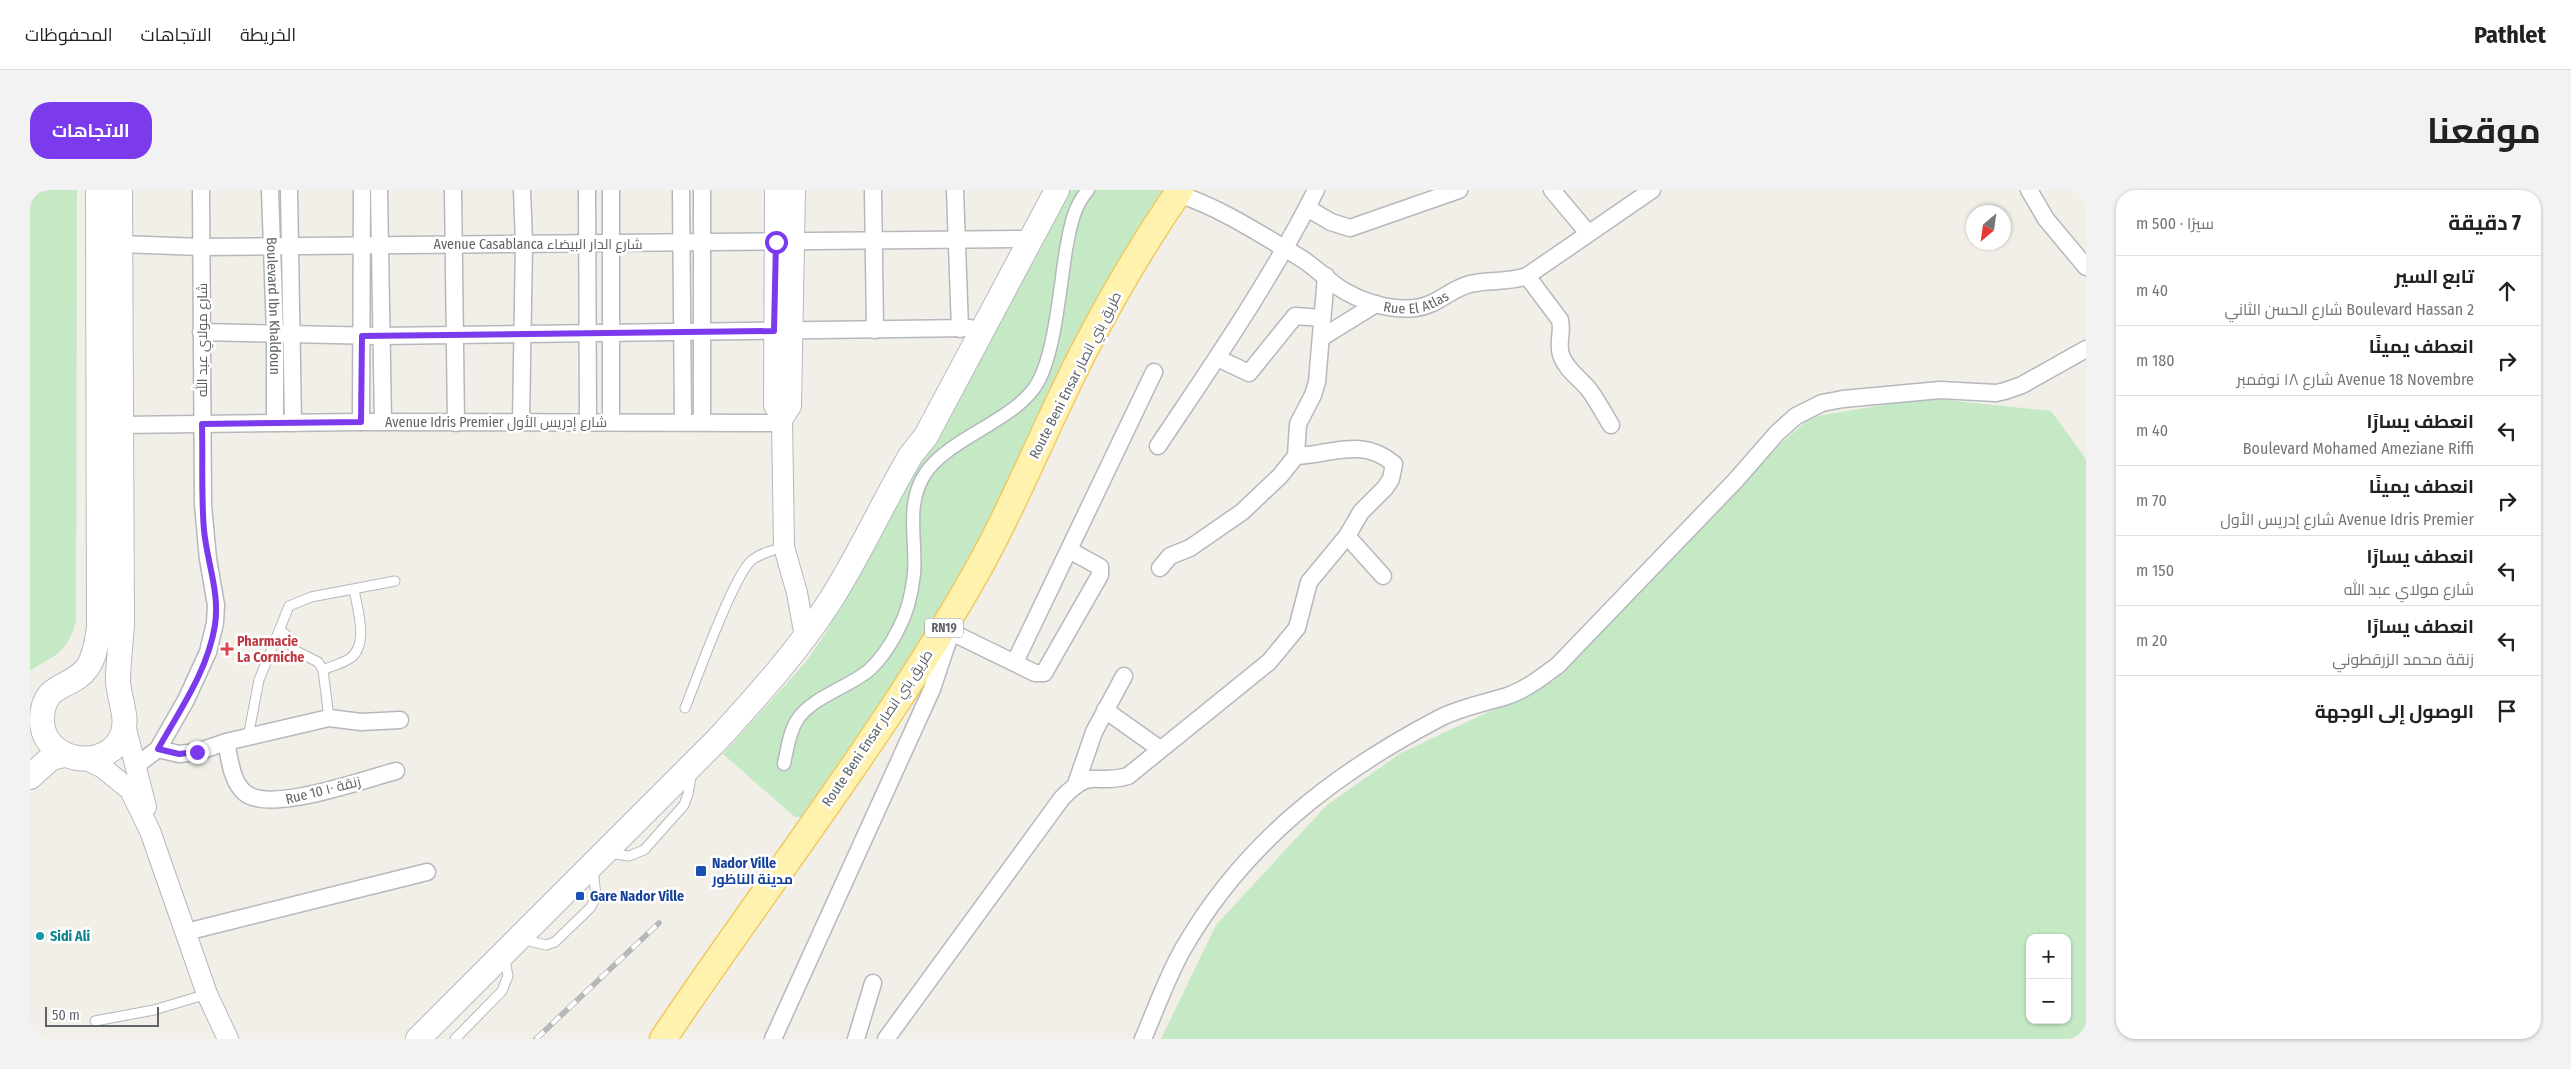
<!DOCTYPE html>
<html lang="ar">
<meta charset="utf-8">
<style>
body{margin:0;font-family:"Fira Sans Condensed",Cairo,sans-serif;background:#f2f2f2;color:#222;direction:rtl}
.controls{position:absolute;right:15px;bottom:15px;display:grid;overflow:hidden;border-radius:10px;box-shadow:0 1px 4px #0004}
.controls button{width:45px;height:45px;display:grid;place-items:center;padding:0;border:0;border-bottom:1px solid #e0e0e0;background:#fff;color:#222;font:25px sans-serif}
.compass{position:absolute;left:1936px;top:15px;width:45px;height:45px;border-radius:50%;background:#fff;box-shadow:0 1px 4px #0004;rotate:209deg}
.scale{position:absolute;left:15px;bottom:12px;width:114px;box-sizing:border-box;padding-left:5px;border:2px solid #5f6368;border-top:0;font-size:14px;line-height:18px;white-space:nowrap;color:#5f6368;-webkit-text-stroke:4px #fff;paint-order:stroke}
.stop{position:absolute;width:15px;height:15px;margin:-11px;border:4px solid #7c3aed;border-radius:50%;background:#fff}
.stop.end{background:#7c3aed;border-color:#fff;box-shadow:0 1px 5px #0008}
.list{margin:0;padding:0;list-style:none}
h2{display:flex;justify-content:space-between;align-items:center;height:65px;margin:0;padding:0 20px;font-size:21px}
h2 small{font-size:16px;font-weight:400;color:#767676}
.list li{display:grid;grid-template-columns:32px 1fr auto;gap:15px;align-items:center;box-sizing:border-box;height:70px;padding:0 20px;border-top:1px solid #e0e0e0}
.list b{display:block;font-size:19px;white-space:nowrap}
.list p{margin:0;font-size:16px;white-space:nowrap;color:#767676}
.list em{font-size:16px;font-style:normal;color:#767676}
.icon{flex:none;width:28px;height:28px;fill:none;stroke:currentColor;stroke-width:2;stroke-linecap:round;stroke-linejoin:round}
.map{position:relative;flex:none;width:2056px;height:849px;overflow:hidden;direction:ltr;border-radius:20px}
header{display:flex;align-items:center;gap:30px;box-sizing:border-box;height:70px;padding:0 25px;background:#fff;border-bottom:1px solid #e0e0e0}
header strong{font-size:24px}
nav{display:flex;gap:28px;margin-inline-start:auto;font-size:18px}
.intro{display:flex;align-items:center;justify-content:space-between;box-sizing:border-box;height:120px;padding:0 30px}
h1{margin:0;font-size:35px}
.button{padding:12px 22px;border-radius:20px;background:#7c3aed;color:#fff;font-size:18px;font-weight:700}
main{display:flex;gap:30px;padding:0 30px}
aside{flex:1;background:#fff;border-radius:20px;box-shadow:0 1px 4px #0004}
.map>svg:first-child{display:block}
.green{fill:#c5e8c5;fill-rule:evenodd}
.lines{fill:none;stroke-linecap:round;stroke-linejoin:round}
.service-casing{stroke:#b5b8bc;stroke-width:11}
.pedestrian-casing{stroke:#b5b8bc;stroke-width:15}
.minor-casing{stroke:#b5b8bc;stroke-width:19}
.tertiary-casing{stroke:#b5b8bc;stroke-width:22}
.secondary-casing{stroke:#b6babf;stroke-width:26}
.primary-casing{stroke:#f2c960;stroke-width:29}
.service{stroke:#fff;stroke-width:9}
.pedestrian{stroke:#fff;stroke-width:12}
.minor{stroke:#fff;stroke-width:16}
.tertiary{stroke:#fff;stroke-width:20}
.secondary{stroke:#fff;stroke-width:24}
.primary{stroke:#fff2af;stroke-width:26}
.rail-casing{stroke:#b6b7b8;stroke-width:5.5}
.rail{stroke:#fff;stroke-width:4;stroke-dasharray:11;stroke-linecap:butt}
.route{stroke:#7c3aed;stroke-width:6}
.health-dot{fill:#e0444e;stroke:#fff;stroke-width:2}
.transit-dot{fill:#1a4fb4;stroke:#fff;stroke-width:2}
.culture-dot{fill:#0f9aa8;stroke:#fff;stroke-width:2}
.labels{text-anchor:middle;stroke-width:5;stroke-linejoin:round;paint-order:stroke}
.shield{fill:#fff;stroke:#8f9295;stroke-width:1}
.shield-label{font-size:12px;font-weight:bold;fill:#5f6368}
.street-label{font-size:14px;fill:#5f6368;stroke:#fff}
.health-label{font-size:14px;font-weight:bold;fill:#be3a42;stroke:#fff;text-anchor:start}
.transit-label{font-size:14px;font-weight:bold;fill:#164399;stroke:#fff;text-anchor:start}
.culture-label{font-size:14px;font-weight:bold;fill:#0d838f;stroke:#fff;text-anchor:start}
</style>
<header>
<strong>Pathlet</strong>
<nav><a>الخريطة</a><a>الاتجاهات</a><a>المحفوظات</a></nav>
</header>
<div class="intro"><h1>موقعنا</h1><a class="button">الاتجاهات</a></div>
<main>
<aside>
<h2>7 دقيقة<small>سيرًا · 500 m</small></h2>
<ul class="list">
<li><svg class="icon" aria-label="ahead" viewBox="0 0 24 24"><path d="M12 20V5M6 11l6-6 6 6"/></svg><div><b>تابع السير</b><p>Boulevard Hassan 2 شارع الحسن الثاني</p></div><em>40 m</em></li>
<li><svg class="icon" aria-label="right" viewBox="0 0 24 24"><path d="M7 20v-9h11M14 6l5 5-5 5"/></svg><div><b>انعطف يمينًا</b><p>Avenue 18 Novembre شارع ١٨ نوفمبر</p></div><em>180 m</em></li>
<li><svg class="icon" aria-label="left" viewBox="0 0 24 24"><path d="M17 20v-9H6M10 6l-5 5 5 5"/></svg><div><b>انعطف يسارًا</b><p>Boulevard Mohamed Ameziane Riffi</p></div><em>40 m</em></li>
<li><svg class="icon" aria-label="right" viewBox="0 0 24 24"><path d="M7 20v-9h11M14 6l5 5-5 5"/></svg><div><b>انعطف يمينًا</b><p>Avenue Idris Premier شارع إدريس الأول</p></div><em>70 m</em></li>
<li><svg class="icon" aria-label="left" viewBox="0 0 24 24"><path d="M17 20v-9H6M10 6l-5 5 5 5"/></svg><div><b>انعطف يسارًا</b><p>شارع مولاي عبد الله</p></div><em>150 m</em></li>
<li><svg class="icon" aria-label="left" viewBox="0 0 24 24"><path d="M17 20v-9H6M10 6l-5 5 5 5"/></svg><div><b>انعطف يسارًا</b><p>زنقة محمد الزرقطوني</p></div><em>20 m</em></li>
<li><svg class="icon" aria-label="arrive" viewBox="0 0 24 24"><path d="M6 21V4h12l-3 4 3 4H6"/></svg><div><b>الوصول إلى الوجهة</b></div></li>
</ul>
</aside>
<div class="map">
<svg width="2056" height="849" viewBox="0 0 2056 849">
<rect width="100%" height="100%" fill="#f1efe8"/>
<path class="green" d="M0 0H47L46 431C36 465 27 463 0 481Z
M1035 0H1137L1025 200 908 429 777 627H765L693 564 775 473 795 444Z
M1896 208 2021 221 2056 269V849H1131L1186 735 1297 615 1371 563 1522 492 1691 306 1781 227ZM2000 748H2037V830H2000Z"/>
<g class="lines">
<defs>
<path id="service" d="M250 440 256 445 264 460 288 472 293 480 299 528
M293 480C302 476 311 474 319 469 340 456 327 418 324 399
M655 518C666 491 704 384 722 370 731 363 743 360 754 357
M218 547 229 490 259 416 281 407 365 391
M578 663 599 666 614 660 654 615 658 604 662 582
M491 749 516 755 525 752 561 717 566 706 563 679
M65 831 124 820 177 804
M425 849 472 801 478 786 474 765"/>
<path id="pedestrian" d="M754 574C757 560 759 543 767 530 782 507 817 498 838 481 851 470 861 454 869 438 877 423 882 402 884 384 887 349 874 313 897 281 923 246 988 229 1008 192 1025 162 1030 96 1036 60 1040 38 1043 17 1058 0"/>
<g id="minor">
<path id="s1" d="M240 0 245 144V233"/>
<path d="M259 0 263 233"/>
<path d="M349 0 353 232"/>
<path d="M423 0 426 233"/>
<path d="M557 0 558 232"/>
<path d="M581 0V232"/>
<path d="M651 0 653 232"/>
<path d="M672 0V232"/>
<path d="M843 0 845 140"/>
<path d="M925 0 930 139"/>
<path d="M1522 0 1558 43"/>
<path d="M1999 0 2016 29 2056 77"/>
<path id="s2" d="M1148 4C1191 18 1230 44 1269 67 1283 75 1295 88 1308 97 1329 111 1360 121 1385 118 1406 116 1420 99 1440 94 1459 89 1478 93 1497 86L1622 0"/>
<path d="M1277 18 1301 32 1320 38 1429 0"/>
<path d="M90 54 171 57 990 49"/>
<path d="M1497 86 1530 130C1533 142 1527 154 1531 165 1536 180 1551 189 1560 201 1568 212 1574 224 1581 235"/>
<path d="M171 142 351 146 940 138"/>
<path d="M1291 148 1346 114"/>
<path d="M1187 168 1219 183 1265 126 1292 128"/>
<path d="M331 232 332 0"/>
<path d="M491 232 494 53 492 0"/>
<path d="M91 235 331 232 752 233"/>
<path d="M1128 256C1184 172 1241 90 1286 0"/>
<path d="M1317 346 1353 386"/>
<path d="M1130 378 1140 366 1160 358 1212 322 1250 286 1266 266 1268 234 1283 205 1287 192 1296 86"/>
<path d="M921 442 1005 483H1014L1070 385V377L1039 360"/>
<path d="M985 472 1124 182"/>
<path d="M1075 520 1130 559"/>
<path d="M196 552C200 569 201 590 214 602 238 625 335 589 366 581"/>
<path d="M128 559 149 564 167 562 196 552 299 528 331 532 370 530"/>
<path d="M107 575 128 559 156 510 178 462 185 433 186 415 178 369 173 315 171 0"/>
<path d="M1046 594 1064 542 1094 486"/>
<path d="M156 742 397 682"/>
<path d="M743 849 902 499 921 442"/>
<path d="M826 849 843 793"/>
<path d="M856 849 1032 608C1063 576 1064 596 1098 586L1239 472 1267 438 1279 392 1317 346 1331 322 1355 298 1361 289 1364 274C1333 247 1303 264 1266 266"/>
<path d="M1113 849C1126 819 1137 787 1153 759 1213 654 1303 584 1408 529 1430 517 1456 513 1480 505 1498 498 1512 487 1528 475L1705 291 1747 243 1766 226 1792 213 1813 209 1910 200 1966 203 1975 201 1992 195 2056 159"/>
</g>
<path id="tertiary" d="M745 0 744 215 752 230 754 357 767 403 775 447
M752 230 761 216 765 0
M95 535 116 617
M55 569 73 578 100 600 120 641 177 804 198 849"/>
<path id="secondary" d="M68 0 69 438C67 451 65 467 57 478 41 500 13 491 12 529 11 573 79 584 93 543 98 526 89 509 88 491 88 472 91 453 92 434L90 0
M0 587 21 568 34 565
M388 849 688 549C728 505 768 461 800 411 830 364 853 312 881 265L896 246 1027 0"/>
<path id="primary" d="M633 849C734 699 848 553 938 397 982 322 1013 241 1053 163 1082 107 1114 52 1150 0"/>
</defs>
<use href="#service" class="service-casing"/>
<use href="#pedestrian" class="pedestrian-casing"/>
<use href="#minor" class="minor-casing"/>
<use href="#tertiary" class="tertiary-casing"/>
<use href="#secondary" class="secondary-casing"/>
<use href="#primary" class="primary-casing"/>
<use href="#service" class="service"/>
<use href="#pedestrian" class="pedestrian"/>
<use href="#minor" class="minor"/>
<use href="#tertiary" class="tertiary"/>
<use href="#secondary" class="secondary"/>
<use href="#primary" class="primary"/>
<defs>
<path id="rail" d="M506 849 629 733"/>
</defs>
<use href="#rail" class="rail-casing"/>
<use href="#rail" class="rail"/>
</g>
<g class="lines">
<path class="route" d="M167 562 149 564 128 559C150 520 178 480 185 435 190 403 177 372 174 340 171 305 173 269 172 234L331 232 332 146 744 141 746 52"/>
</g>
<path class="health-dot" d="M194.5 451.5h5v5h5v5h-5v5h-5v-5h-5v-5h5z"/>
<g class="transit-dot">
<rect x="665" y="675" width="12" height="12" rx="2.5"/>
<rect x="545" y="701" width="10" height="10" rx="2.5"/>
</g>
<circle class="culture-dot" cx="10" cy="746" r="5"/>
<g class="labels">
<rect class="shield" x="895" y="428.5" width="38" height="19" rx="4"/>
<g class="shield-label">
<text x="914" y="442">RN19</text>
</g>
<g class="street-label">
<text x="508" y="59">Avenue Casablanca شارع الدار البيضاء</text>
<text dy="5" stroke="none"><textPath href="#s2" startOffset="269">Rue El Atlas</textPath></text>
<text dy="5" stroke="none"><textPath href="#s1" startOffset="116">Boulevard Ibn Khaldoun</textPath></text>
<text transform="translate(172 150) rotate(-90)" y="5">شارع مولاي عبد الله</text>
<text transform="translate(1045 185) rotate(-63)" y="5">Route Beni Ensar طريق بني انصار</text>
<text x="466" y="237">Avenue Idris Premier شارع إدريس الأول</text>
<text transform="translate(847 538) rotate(-56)" y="5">Route Beni Ensar طريق بني انصار</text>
<text transform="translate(293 600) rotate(-14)" y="5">Rue 10 زنقة ١٠</text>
</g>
<g class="health-label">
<text x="207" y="456">Pharmacie<tspan x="207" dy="16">La Corniche</tspan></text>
</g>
<g class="transit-label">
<text x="682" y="678">Nador Ville<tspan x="682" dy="16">مدينة الناظور</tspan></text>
<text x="560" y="711">Gare Nador Ville</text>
</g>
<g class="culture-label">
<text x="20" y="751">Sidi Ali</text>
</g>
</g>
</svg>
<div class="controls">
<button>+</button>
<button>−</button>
</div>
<svg class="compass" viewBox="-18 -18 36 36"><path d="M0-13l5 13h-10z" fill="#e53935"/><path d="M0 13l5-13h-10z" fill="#767676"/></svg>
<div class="scale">50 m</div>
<div class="stop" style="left:746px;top:52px"></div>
<div class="stop end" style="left:167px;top:562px"></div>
</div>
</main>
